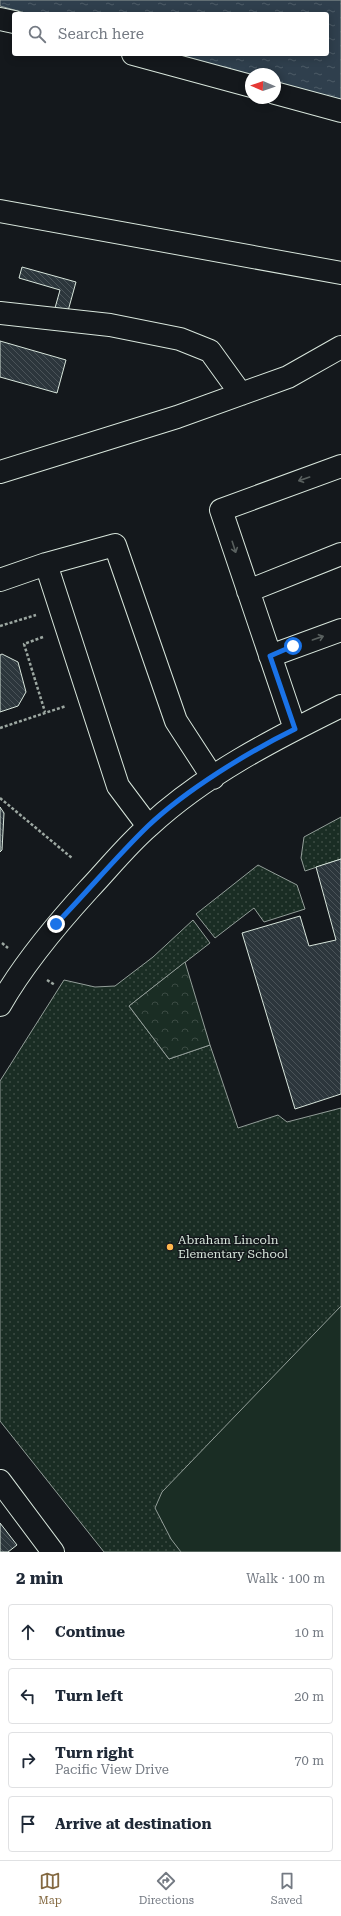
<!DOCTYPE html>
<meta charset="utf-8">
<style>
body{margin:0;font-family:"Roboto Serif",serif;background:#f6f6f7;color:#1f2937}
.compass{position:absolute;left:245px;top:68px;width:36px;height:36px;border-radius:50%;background:#fff;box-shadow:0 2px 10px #0003;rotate:272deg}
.stop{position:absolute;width:12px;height:12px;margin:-9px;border:3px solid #1a73e8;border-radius:50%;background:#fff}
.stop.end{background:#1a73e8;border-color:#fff;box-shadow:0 1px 4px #0008}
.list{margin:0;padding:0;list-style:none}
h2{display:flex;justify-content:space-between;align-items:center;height:52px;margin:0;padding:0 16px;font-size:17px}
h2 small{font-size:13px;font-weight:400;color:#747a83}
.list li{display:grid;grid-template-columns:26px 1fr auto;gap:12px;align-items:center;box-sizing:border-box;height:56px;margin:0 8px 8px;padding:0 8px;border:1px solid #e0e1e3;border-radius:4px}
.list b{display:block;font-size:15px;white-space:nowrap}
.list p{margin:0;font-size:13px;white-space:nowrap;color:#747a83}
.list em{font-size:13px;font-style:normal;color:#747a83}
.icon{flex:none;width:22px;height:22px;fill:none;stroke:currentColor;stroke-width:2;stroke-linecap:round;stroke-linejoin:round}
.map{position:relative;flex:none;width:341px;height:1552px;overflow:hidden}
.search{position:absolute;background:#fff;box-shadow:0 2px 10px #0003;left:12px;right:12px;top:12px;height:44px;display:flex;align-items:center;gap:10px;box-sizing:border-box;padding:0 14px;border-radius:4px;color:#747a83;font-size:15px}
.sheet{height:308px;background:#fff}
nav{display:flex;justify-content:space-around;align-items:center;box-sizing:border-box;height:56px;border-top:1px solid #e0e1e3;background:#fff;font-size:11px;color:#747a83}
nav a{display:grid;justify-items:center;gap:2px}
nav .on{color:#846941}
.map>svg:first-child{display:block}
.grass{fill:url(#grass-dots);stroke:#939e99}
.forest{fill:url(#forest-crowns);stroke:#939e99}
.pitch{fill:#1a2d24;stroke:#939e99}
.water{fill:url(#water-ripples);stroke:#939e99}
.building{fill:url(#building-back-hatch);stroke:#d8e6dc}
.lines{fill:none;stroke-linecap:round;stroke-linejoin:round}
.minor-casing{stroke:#d8e6dc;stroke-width:24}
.path{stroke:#9da8a2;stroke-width:2.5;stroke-dasharray:3 2;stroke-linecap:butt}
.minor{stroke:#14181c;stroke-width:22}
.oneway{stroke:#59605f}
.route{stroke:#1a73e8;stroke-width:5}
.poi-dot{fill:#ffb74d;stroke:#14181c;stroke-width:1.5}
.labels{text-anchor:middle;stroke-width:3;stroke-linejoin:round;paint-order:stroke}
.poi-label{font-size:12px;fill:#d8e6dc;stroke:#14181c;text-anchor:start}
</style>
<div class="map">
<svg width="341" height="1552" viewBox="0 0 341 1552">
<defs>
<pattern id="grass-dots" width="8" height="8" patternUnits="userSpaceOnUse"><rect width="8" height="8" fill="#1a2d24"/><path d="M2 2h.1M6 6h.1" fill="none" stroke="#3b4b43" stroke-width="1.8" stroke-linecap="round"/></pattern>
<pattern id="forest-crowns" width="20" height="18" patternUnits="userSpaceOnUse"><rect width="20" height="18" fill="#1a2d24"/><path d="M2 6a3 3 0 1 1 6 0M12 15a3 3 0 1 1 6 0" fill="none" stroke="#3b4b43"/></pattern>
<pattern id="water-ripples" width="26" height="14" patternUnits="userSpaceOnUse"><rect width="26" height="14" fill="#2f3f4d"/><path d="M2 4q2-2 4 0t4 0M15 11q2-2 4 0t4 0" fill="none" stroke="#4c5b66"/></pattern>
<pattern id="building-back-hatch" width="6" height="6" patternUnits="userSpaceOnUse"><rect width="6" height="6" fill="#2c363c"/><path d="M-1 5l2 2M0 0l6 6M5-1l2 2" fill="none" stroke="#4a5358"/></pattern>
</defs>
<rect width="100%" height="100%" fill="#14181c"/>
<path class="grass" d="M341 817V859L305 871 301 858 304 837Z
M258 865 297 885 305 909 264 922 254 908 215 938 196 914Z
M193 920 210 943 129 1006 169 1059 210 1045 238 1128 278 1115 287 1122 341 1108V1552H104L0 1421V1081L64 980 95 987 115 986 153 957Z"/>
<path class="forest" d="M185 962 210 1045 169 1059 129 1006Z"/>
<path class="pitch" d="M341 1306V1552H181L171 1539 155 1508 162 1492Z"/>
<path class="water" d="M0 0H341V101L275 83V74H251V76L173 54H327V14H29L0 6Z"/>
<path class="building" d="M22 267 76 282 68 311 55 308 60 290 19 278Z
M0 341 66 360 57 393 0 377Z
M2 654 18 662 26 692 18 706 0 712V655Z
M0 807 4 813 2 850 0 852Z
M341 859V1094L295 1109 242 933 300 916 309 946 336 940 316 867Z
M0 1523 17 1545 8 1552H0Z"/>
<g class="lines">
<defs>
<path id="minor" d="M0 19 14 22
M133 54 251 86
M275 93 341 111
M0 211 341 273
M0 313 110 325 180 339 210 351 241 394
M0 472 177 417 288 377 341 347
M0 580 46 564
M248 591 341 554
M270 656 341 630
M295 729 221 510 341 466
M148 826 118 786 46 564 115 545 176 721 213 778
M0 1005C24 963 56 925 88 890 108 869 127 845 149 826 204 775 274 739 341 706
M0 1481 53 1552"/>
</defs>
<use href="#minor" class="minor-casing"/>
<path class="path" d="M0 626 36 615
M43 637 24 644 45 712
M0 728 66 706
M0 798 72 858
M2 943 8 948
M47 980 55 985"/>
<use href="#minor" class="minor"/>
</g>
<defs><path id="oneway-shaft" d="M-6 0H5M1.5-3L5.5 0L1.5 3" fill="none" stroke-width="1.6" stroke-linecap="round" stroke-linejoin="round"/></defs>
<g class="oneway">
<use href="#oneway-shaft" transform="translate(304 479) rotate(161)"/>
<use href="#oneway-shaft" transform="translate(234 547) rotate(72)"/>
<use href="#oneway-shaft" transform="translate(318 638) rotate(-19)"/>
</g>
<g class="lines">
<path class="route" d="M56 924C87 892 116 857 148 826 186 790 248 752 295 729L270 656 293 646"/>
</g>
<circle class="poi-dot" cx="170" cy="1247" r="4"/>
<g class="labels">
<g class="poi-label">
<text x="178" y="1244">Abraham Lincoln<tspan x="178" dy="14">Elementary School</tspan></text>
</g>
</g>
</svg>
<svg class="compass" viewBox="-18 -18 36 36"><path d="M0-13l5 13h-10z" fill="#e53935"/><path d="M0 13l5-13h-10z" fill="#747a83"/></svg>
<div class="stop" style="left:293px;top:646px"></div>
<div class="stop end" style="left:56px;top:924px"></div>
<div class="search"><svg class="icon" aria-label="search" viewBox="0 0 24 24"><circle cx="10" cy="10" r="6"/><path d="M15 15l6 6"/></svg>Search here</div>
</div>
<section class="sheet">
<h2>2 min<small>Walk · 100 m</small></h2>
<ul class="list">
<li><svg class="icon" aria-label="ahead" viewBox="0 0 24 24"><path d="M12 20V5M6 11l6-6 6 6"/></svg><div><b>Continue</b></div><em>10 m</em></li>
<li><svg class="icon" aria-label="left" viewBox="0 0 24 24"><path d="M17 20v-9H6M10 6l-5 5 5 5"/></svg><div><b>Turn left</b></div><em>20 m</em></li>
<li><svg class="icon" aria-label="right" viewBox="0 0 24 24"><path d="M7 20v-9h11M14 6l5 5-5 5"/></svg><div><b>Turn right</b><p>Pacific View Drive</p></div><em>70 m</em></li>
<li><svg class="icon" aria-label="arrive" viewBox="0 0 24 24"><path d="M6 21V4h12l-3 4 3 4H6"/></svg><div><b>Arrive at destination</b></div></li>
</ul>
</section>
<nav>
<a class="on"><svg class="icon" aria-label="map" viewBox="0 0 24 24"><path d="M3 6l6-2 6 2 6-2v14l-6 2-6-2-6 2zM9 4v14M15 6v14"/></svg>Map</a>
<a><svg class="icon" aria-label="directions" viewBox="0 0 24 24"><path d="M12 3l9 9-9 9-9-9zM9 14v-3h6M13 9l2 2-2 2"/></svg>Directions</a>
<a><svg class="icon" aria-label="saved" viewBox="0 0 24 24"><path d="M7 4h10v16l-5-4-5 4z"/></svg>Saved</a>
</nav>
